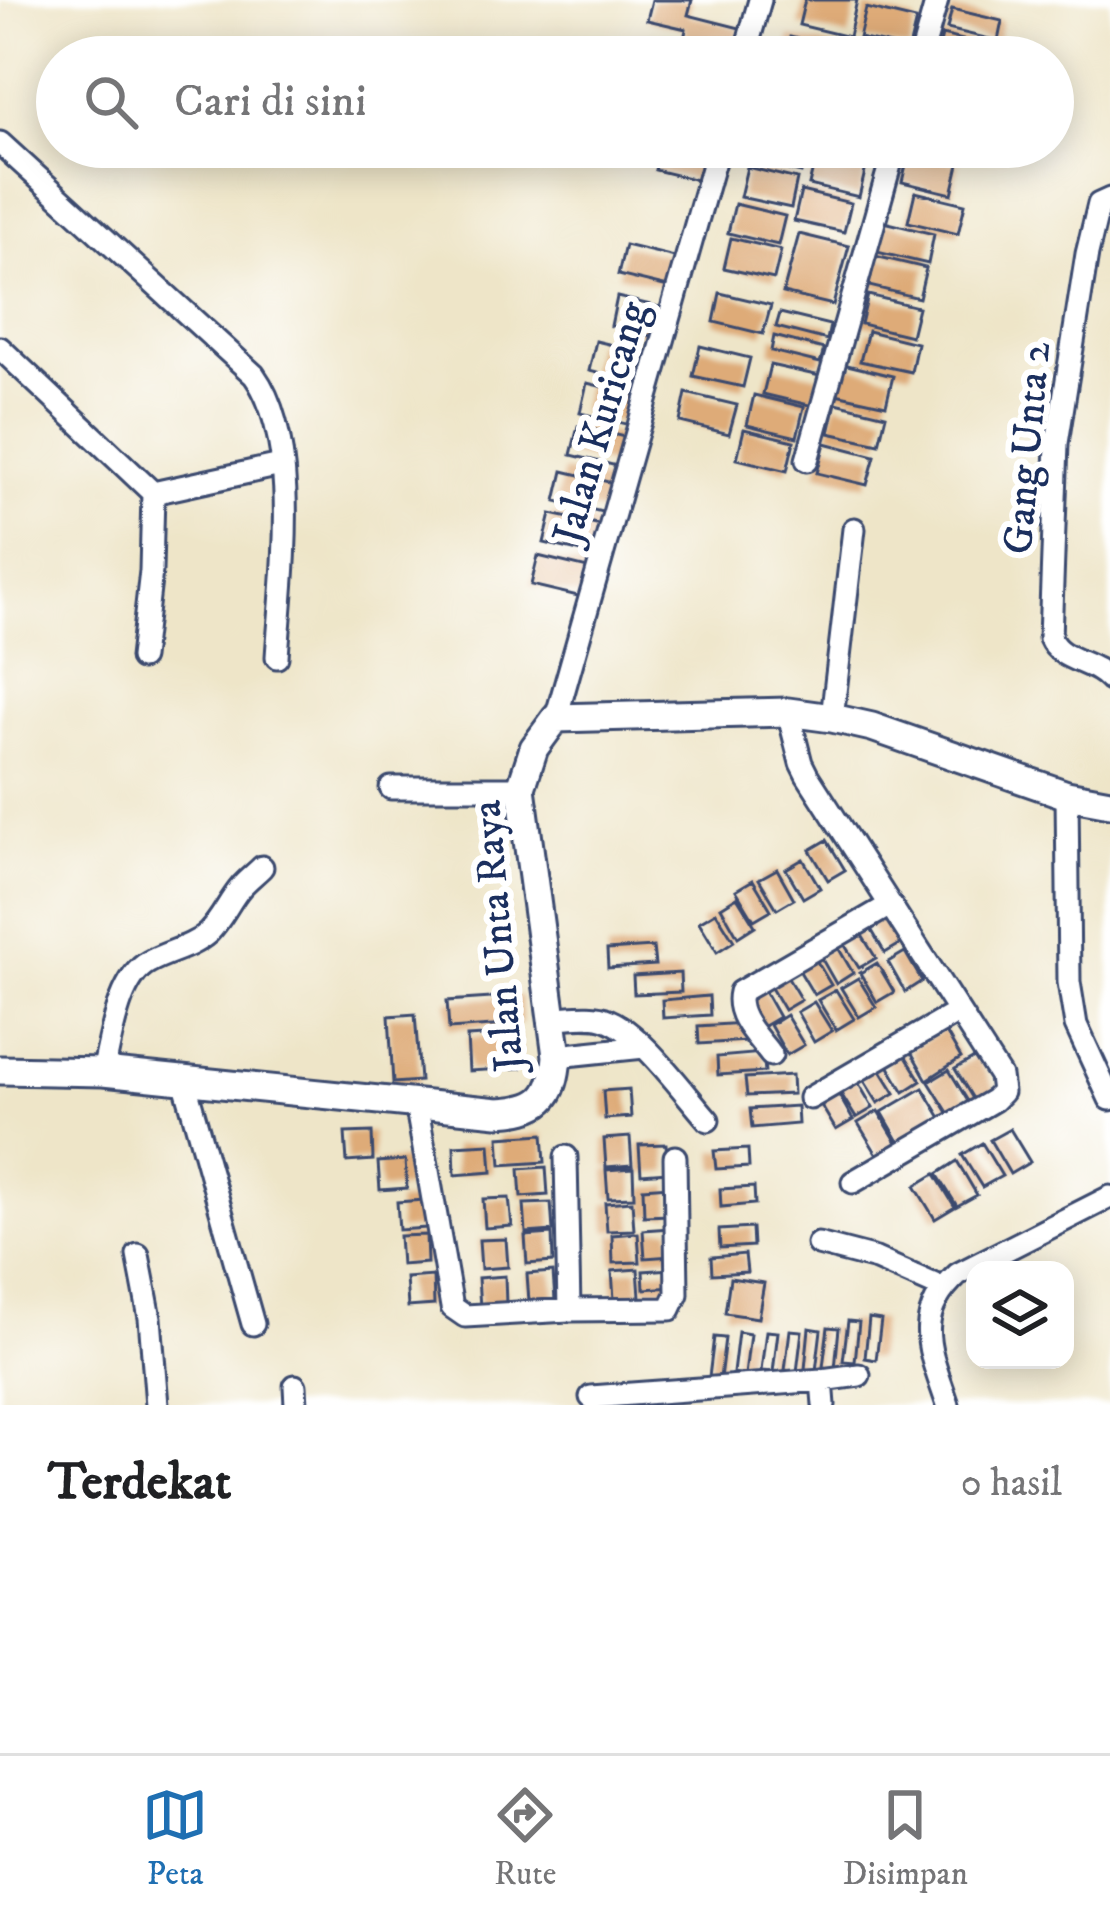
<!DOCTYPE html>
<html lang="id">
<style>
body{margin:0;font-family:"IM FELL DW Pica",serif;background:#f2f2f2;color:#202124}
.controls{position:absolute;right:36px;bottom:36px;display:grid;overflow:hidden;border-radius:24px;box-shadow:0 6px 30px #0003}
.controls button{width:108px;height:108px;display:grid;place-items:center;padding:0;border:0;border-bottom:3px solid #e0e0e0;background:#fff;color:#202124;font:60px sans-serif}
.list{margin:0;padding:0;list-style:none}
h2{display:flex;justify-content:space-between;align-items:center;height:156px;margin:0;padding:0 48px;font-size:51px}
h2 small{font-size:39px;font-weight:400;color:#757577}
.icon{flex:none;width:66px;height:66px;fill:none;stroke:currentColor;stroke-width:2;stroke-linecap:round;stroke-linejoin:round}
.map{position:relative;flex:none;width:1110px;height:1405px;overflow:hidden}
.search{position:absolute;background:#fff;box-shadow:0 6px 30px #0003;left:36px;right:36px;top:36px;height:132px;display:flex;align-items:center;gap:30px;box-sizing:border-box;padding:0 42px;border-radius:66px;color:#757577;font-size:45px}
.sheet{height:348px;background:#fff}
nav{display:flex;justify-content:space-around;align-items:center;box-sizing:border-box;height:168px;border-top:3px solid #e0e0e0;background:#fff;font-size:33px;color:#757577}
nav a{display:grid;justify-items:center;gap:6px}
nav .on{color:#1f6fb2}
.map>svg:first-child{display:block}
.building{fill:#deab78}
.lines{fill:none;stroke-linecap:round;stroke-linejoin:round}
.minor-casing{stroke:#3b4a6e;stroke-width:27}
.tertiary-casing{stroke:#3b4a6e;stroke-width:33}
.minor{stroke:#fff;stroke-width:21}
.tertiary{stroke:#fff;stroke-width:27}
.labels{text-anchor:middle;stroke-width:12;stroke-linejoin:round;paint-order:stroke}
.street-label{font-size:42px;fill:#1b2f5e;stroke:#fff}
</style>
<div class="map">
<svg width="1110" height="1405" viewBox="0 0 1110 1405">
<rect width="100%" height="100%" fill="#fff"/>
<filter id="ink" filterUnits="userSpaceOnUse"><feTurbulence type="fractalNoise" baseFrequency=".00833" numOctaves="2"/><feDisplacementMap in="SourceGraphic" scale="24" xChannelSelector="R" yChannelSelector="G"/><feConvolveMatrix kernelMatrix="1 2 1 2 8 2 1 2 1" color-interpolation-filters="sRGB"/></filter>
<filter id="wash" filterUnits="userSpaceOnUse"><feTurbulence type="fractalNoise" baseFrequency=".004" numOctaves="4" result="noise"/><feDisplacementMap in="SourceGraphic" scale="48" xChannelSelector="R" yChannelSelector="G"/><feGaussianBlur stdDeviation="2.7" result="paint"/><feColorMatrix in="noise" values="0 0 0 0 0 0 0 0 0 0 0 0 0 0 0 0 0 1.4 0 .05"/><feComposite in="paint" operator="in"/></filter>
<g filter="url(#wash)">
<rect width="100%" height="100%" fill="#eee5c8"/>
<g id="blocks">
<path class="building" d="M652 0H692L688 15 740 28 732 57 683 46 686 29 647 20Z
M805 0H857L849 37 799 25Z
M866 8 916 20 909 49 859 38Z
M952 9 1002 21 998 41 947 29Z
M942 35 992 47 989 57H937Z
M790 37 840 49 838 57H786Z
M661 147H691L712 152 705 182 655 170Z
M754 147H807L801 173 751 161Z
M908 147H963L960 161Z
M909 152 959 164 952 194 902 182Z
M816 155 866 167 859 197 809 185Z
M747 167 797 179 791 208 740 197Z
M801 191 851 203 844 232 794 221Z
M915 192 965 204 958 234 908 222Z
M735 204 785 216 778 245 728 233Z
M884 222 934 234 928 264 877 252Z
M799 234 849 246 833 305 783 293Z
M731 238 781 250 774 279 724 268Z
M625 245 675 257 668 287 618 275Z
M875 256 926 268 919 298 869 286Z
M720 293 771 305 763 334 714 322Z
M868 295 918 307 911 336 861 324Z
M617 297 668 309 660 338 611 326Z
M780 313 830 325 827 340 776 327Z
M868 331 917 343 911 372 860 361Z
M774 336 824 349 820 363 771 351Z
M596 341 646 353 639 383 589 371Z
M700 346 750 358 743 387 693 376Z
M843 364 893 376 886 405 836 394Z
M770 365 820 376 813 406 763 394Z
M587 383 637 395 630 425 580 413Z
M686 393 737 405 729 434 680 422Z
M754 395 804 407 797 437 747 425Z
M836 403 886 415 879 444 829 433Z
M578 426 629 438 621 467 571 455Z
M744 429 794 441 787 471 737 459Z
M825 443 875 456 867 485 817 473Z
M563 471 613 483 606 513 556 501Z
M551 514 601 525 594 555 544 543Z
M538 556 588 568 582 597 531 585Z
M827 840 845 870 828 880 810 850Z
M803 859 820 888 803 898 786 869Z
M777 869 794 899 777 909 759 879Z
M753 880 771 910 754 920 736 890Z
M737 897 755 926 738 937 721 907Z
M716 912 734 941 717 952 699 922Z
M885 914 902 943 885 953 868 924Z
M858 929 876 958 859 968 841 939Z
M836 944 853 973 836 984 819 954Z
M653 947 655 965 608 968 607 950Z
M905 952 922 981 905 992 888 962Z
M813 955 831 985 814 995 796 965Z
M877 963 894 992 877 1002 860 973Z
M783 970 801 1000 784 1010 767 981Z
M680 973 681 992 634 994 633 976Z
M858 978 876 1007 859 1017 841 988Z
M762 987 779 1017 762 1027 745 997Z
M836 990 854 1019 836 1030 818 1000Z
M521 996 522 1024 449 1029 447 1001Z
M709 996 710 1015 663 1018 662 1000Z
M814 1002 832 1031 814 1042 797 1012Z
M415 1014 420 1081 393 1083 389 1016Z
M786 1015 804 1045 787 1055 770 1025Z
M745 1023 746 1041 699 1044 698 1026Z
M944 1029 961 1058 927 1080 910 1050Z
M519 1034 521 1068 469 1071 467 1037Z
M903 1052 921 1081 904 1092 886 1062Z
M763 1053 765 1072 718 1075 717 1057Z
M976 1057 995 1090 975 1102 955 1069Z
M877 1064 895 1093 878 1103 860 1074Z
M949 1070 969 1103 949 1114 929 1082Z
M792 1075 793 1094 747 1096 745 1078Z
M856 1079 873 1108 856 1118 838 1089Z
M923 1088 943 1121 901 1145 882 1112Z
M629 1089 631 1117 605 1119 603 1091Z
M836 1090 853 1120 836 1130 818 1100Z
M797 1106 798 1124 752 1128 750 1109Z
M878 1111 898 1144 878 1156 858 1123Z
M1010 1129 1030 1162 1010 1174 990 1140Z
M372 1132 373 1160 347 1162 345 1133Z
M543 1134 545 1162 501 1165 499 1137Z
M630 1137 632 1165 606 1167 604 1139Z
M982 1143 1002 1176 982 1187 962 1155Z
M490 1144 492 1172 455 1175 454 1146Z
M666 1144 668 1172 641 1174 639 1145Z
M748 1149 749 1167 716 1169 714 1151Z
M405 1160 407 1188 380 1190 378 1162Z
M957 1161 977 1195 957 1206 937 1174Z
M546 1167 548 1195 521 1197 519 1169Z
M633 1168 634 1197 608 1198 606 1170Z
M935 1174 955 1207 935 1219 915 1186Z
M669 1186 671 1215 644 1216 643 1188Z
M754 1187 755 1204 721 1207 720 1189Z
M509 1198 512 1226 485 1228 483 1199Z
M424 1200 426 1228 399 1230 397 1202Z
M632 1201 634 1230 607 1231 605 1203Z
M551 1203 553 1231 526 1233 524 1204Z
M670 1228 672 1256 645 1258 643 1230Z
M752 1228 753 1246 720 1248 719 1230Z
M638 1233 640 1262 613 1263 612 1235Z
M552 1234 553 1262 527 1264 525 1236Z
M426 1235 427 1263 401 1265 399 1236Z
M506 1239 508 1267 481 1269 479 1240Z
M745 1254 747 1272 712 1274 711 1257Z
M638 1269 640 1297 614 1299 612 1271Z
M672 1269 673 1287 644 1289 643 1271Z
M553 1272 555 1301 529 1302 527 1274Z
M433 1276 434 1305 408 1307 406 1278Z
M505 1276 506 1305 480 1307 478 1278Z
M730 1278 764 1283 758 1318 725 1313Z
M869 1318 881 1320 876 1360 865 1358Z
M848 1321 859 1322 855 1362 843 1361Z
M828 1327 839 1328 835 1369 823 1367Z
M809 1328 821 1330 816 1371 805 1369Z
M790 1330 802 1331 797 1372 785 1370Z
M766 1331 778 1332 773 1372 761 1371Z
M738 1332 750 1334 745 1375 733 1373Z
M714 1337 725 1338 720 1378 709 1377Z"/>
</g>
</g>
<g filter="url(#ink)">
<use href="#blocks" fill-opacity="0" stroke="#3b4a6e" stroke-width="3"/>
<g class="lines">
<defs>
<path id="minor" d="M744 57 760 0
M921 57 937 0
M0 143 254 375C302 442 282 578 277 657
M1110 199 1099 204 1087 254 1057 443 1050 638C1060 662 1093 660 1110 680
M0 348 153 493 151 571 141 658
M807 460 895 147
M153 493 281 465
M788 712 801 763 807 775 1000 1076 1002 1092 994 1100 853 1182
M556 718 718 147
M832 718 854 529
M391 788H521
M1067 795 1069 982 1076 1025 1110 1099
M551 1018C568 1018 592 1013 608 1020 641 1033 683 1092 708 1120
M771 1055C757 1036 734 1016 740 992L890 905
M557 1056 644 1047
M103 1072C111 1040 118 978 149 962 169 951 191 948 208 933 222 919 229 901 241 887 247 880 255 874 262 867
M184 1080 253 1324
M810 1098 958 1012
M416 1103 452 1307 465 1316 569 1310 670 1309 677 1294 675 1157
M566 1157 569 1310
M818 1244 876 1259 942 1288
M138 1255 150 1318 157 1405
M295 1386 296 1405
M591 1397 822 1380
M824 1405 822 1380 859 1375
M948 1405C931 1353 910 1317 958 1274L1110 1197"/>
<path id="tertiary" d="M0 1070 103 1072 498 1112C541 1110 554 1099 557 1056L521 788 534 748 556 718 788 712 832 718 872 727 1067 795 1110 803"/>
</defs>
<use href="#minor" class="minor-casing"/>
<use href="#tertiary" class="tertiary-casing"/>
<use href="#minor" class="minor"/>
<use href="#tertiary" class="tertiary"/>
</g>
</g>
<g class="labels">
<g class="street-label">
<text transform="translate(599 422) rotate(-74)" y="15">Jalan Kuricang</text>
<text transform="translate(1025 448) rotate(-85)" y="15">Gang Unta 2</text>
<text transform="translate(496 936) rotate(-95)" y="15">Jalan Unta Raya</text>
</g>
</g>
</svg>
<div class="controls">
<button><svg class="icon" aria-label="layers" viewBox="0 0 24 24"><path d="M12 4l9 5-9 5-9-5zM3 14l9 5 9-5"/></svg></button>
</div>
<div class="search"><svg class="icon" aria-label="search" viewBox="0 0 24 24"><circle cx="10" cy="10" r="6"/><path d="M15 15l6 6"/></svg>Cari di sini</div>
</div>
<section class="sheet">
<h2>Terdekat<small>0 hasil</small></h2>
<ul class="list">
</ul>
</section>
<nav>
<a class="on"><svg class="icon" aria-label="map" viewBox="0 0 24 24"><path d="M3 6l6-2 6 2 6-2v14l-6 2-6-2-6 2zM9 4v14M15 6v14"/></svg>Peta</a>
<a><svg class="icon" aria-label="directions" viewBox="0 0 24 24"><path d="M12 3l9 9-9 9-9-9zM9 14v-3h6M13 9l2 2-2 2"/></svg>Rute</a>
<a><svg class="icon" aria-label="saved" viewBox="0 0 24 24"><path d="M7 4h10v16l-5-4-5 4z"/></svg>Disimpan</a>
</nav>
